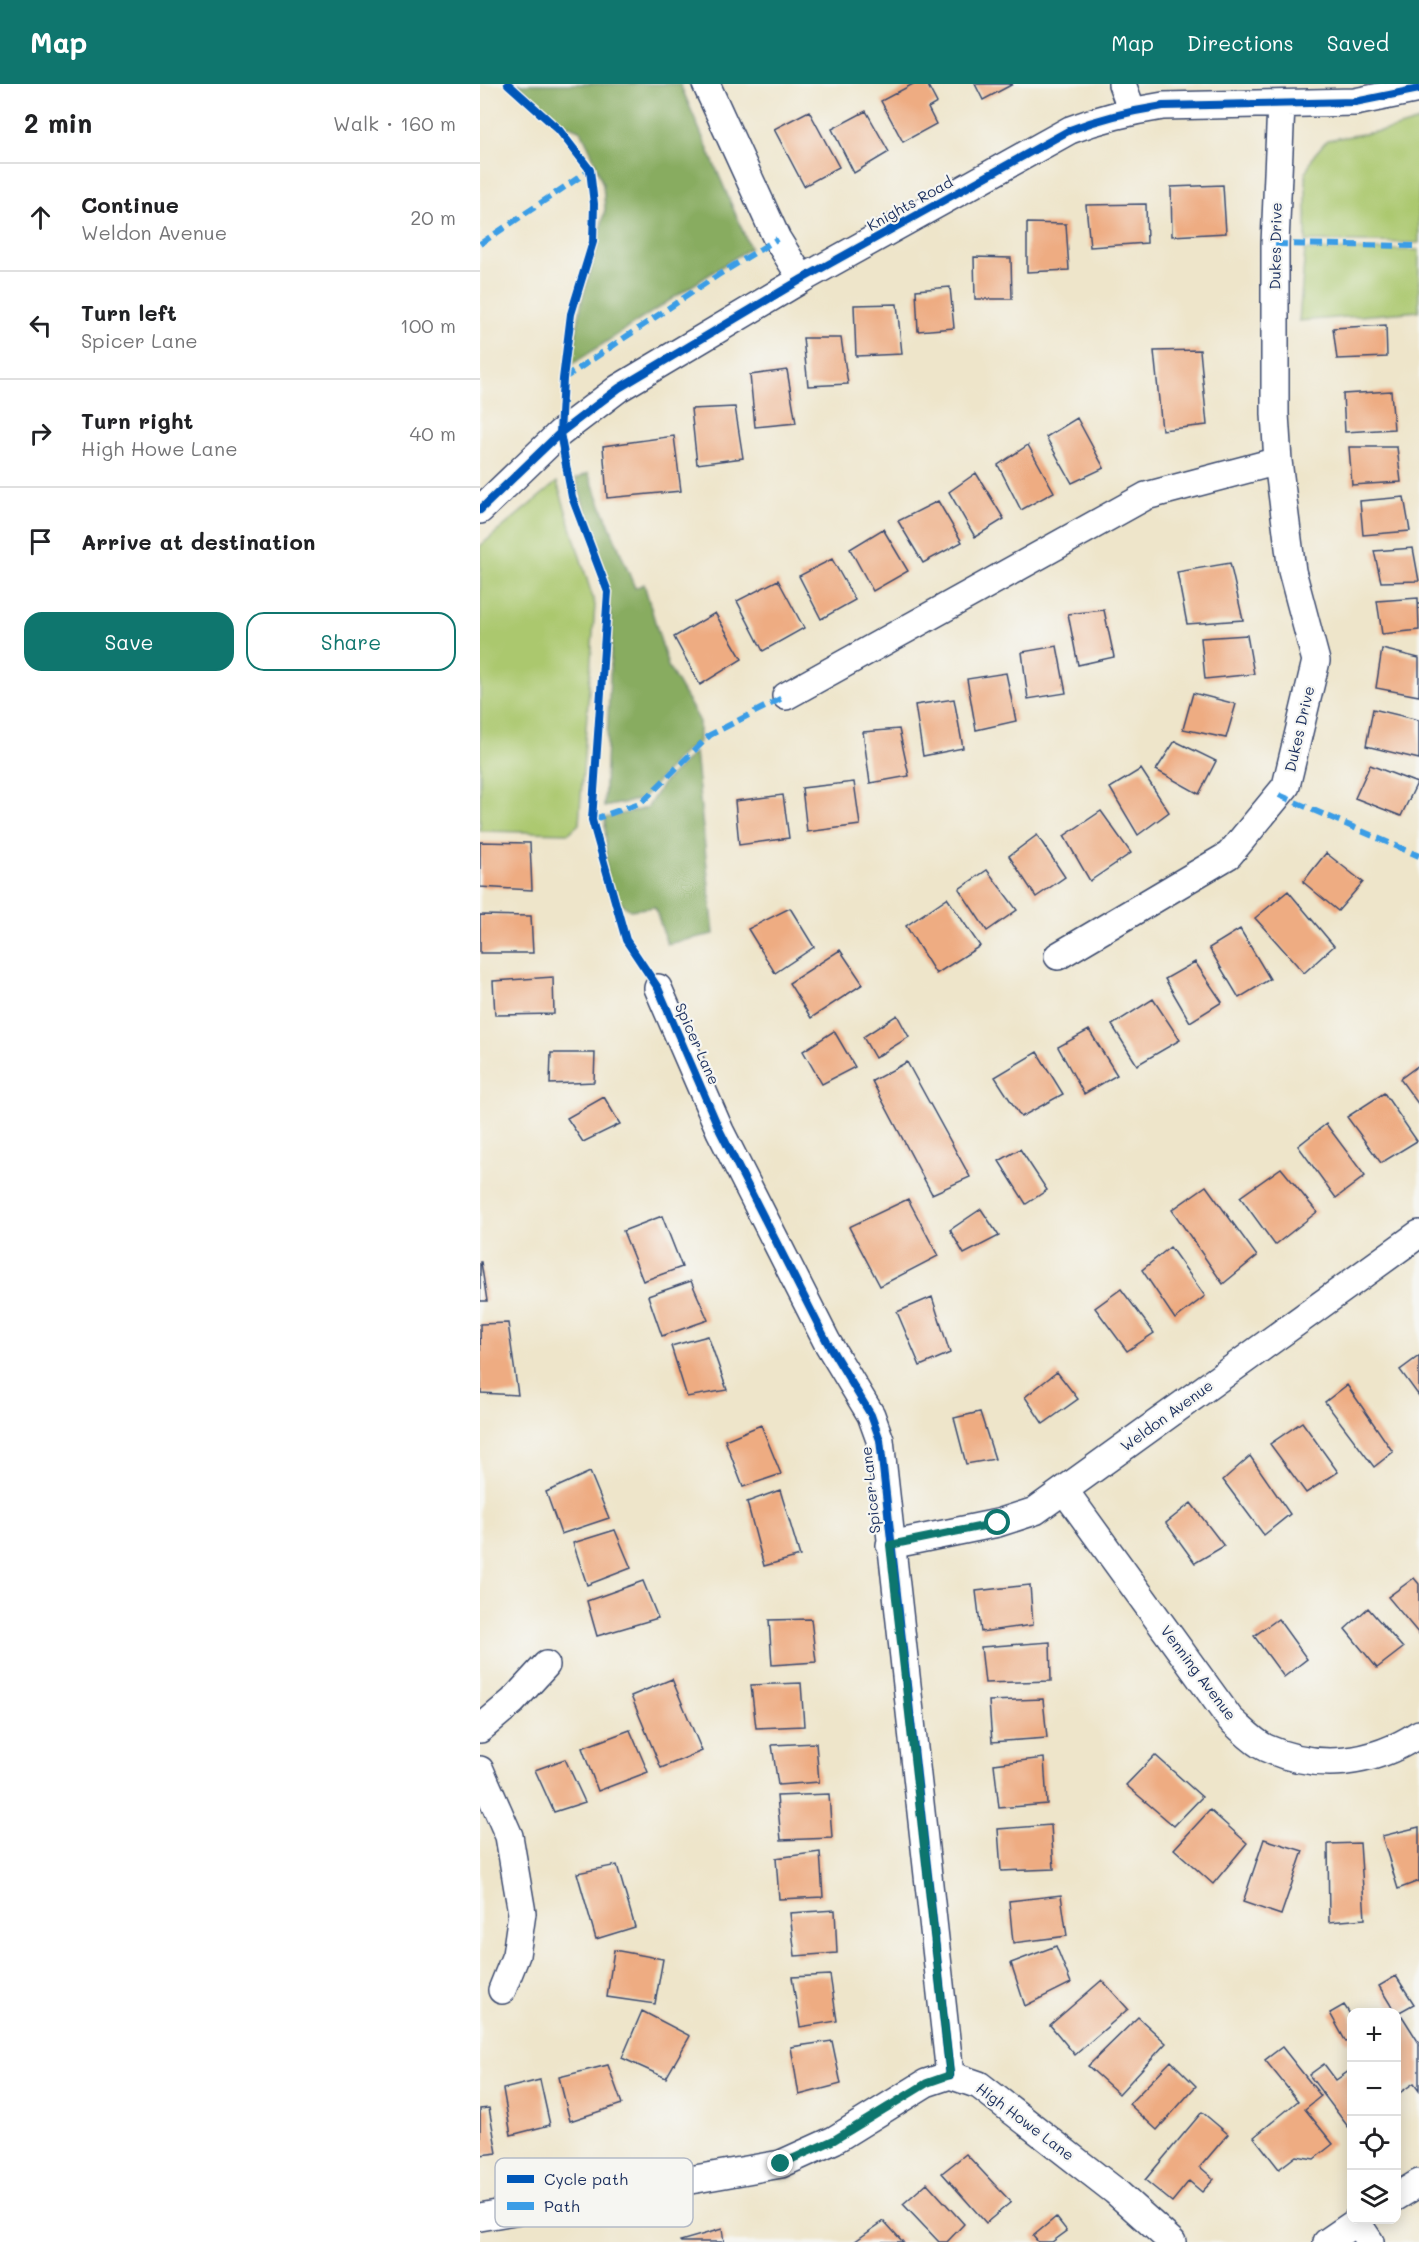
<!DOCTYPE html>
<meta charset="utf-8">
<style>
body{margin:0;font-family:Mali,sans-serif;background:#f2f2f2;color:#202124}
.controls{position:absolute;right:18px;bottom:18px;display:grid;overflow:hidden;border-radius:12px;box-shadow:0 3px 15px #0003}
.controls button{width:54px;height:54px;display:grid;place-items:center;padding:0;border:0;border-bottom:2px solid #e0e0e0;background:#fff;color:#202124;font:30px sans-serif}
.stop{position:absolute;width:18px;height:18px;margin:-14px;border:4px solid #0f766e;border-radius:50%;background:#fff}
.stop.end{background:#0f766e;border-color:#fff;box-shadow:0 2px 6px #0008}
.list{margin:0;padding:0;list-style:none}
h2{display:flex;justify-content:space-between;align-items:center;height:78px;margin:0;padding:0 24px;font-size:26px}
h2 small{font-size:20px;font-weight:400;color:#757577}
.list li{display:grid;grid-template-columns:39px 1fr auto;gap:18px;align-items:center;box-sizing:border-box;height:108px;padding:0 24px;border-top:2px solid #e0e0e0}
.list b{display:block;font-size:22px;white-space:nowrap}
.list p{margin:0;font-size:20px;white-space:nowrap;color:#757577}
.list em{font-size:20px;font-style:normal;color:#757577}
.actions{display:flex;gap:12px;padding:18px 24px}
.actions a{flex:1;padding:14px 0;border:2px solid #0f766e;border-radius:18px;text-align:center;font-size:21px;color:#0f766e}
.actions .main{background:#0f766e;color:#fff}
.icon{flex:none;width:33px;height:33px;fill:none;stroke:currentColor;stroke-width:2;stroke-linecap:round;stroke-linejoin:round}
.map{position:relative;flex:none;width:939px;height:2158px;overflow:hidden}
header{display:flex;align-items:center;gap:36px;box-sizing:border-box;height:84px;padding:0 30px;background:#0f766e;color:#fff}
header strong{font-size:28px}
nav{display:flex;gap:33px;margin-inline-start:auto;font-size:21px}
main{display:flex}
aside{flex:1;background:#fff}
.map>svg:first-child{display:block}
.green{fill:#abc86e;stroke:#637c66;stroke-width:1.5}
.forest{fill:#88ac61;stroke:#526e60;stroke-width:1.5}
.building{fill:#eeac82}
.lines{fill:none;stroke-linecap:round;stroke-linejoin:round}
.street-casing{stroke:#3b4a6e;stroke-width:30}
.street{stroke:#fff;stroke-width:27}
.quiet{stroke:#3b9de6;stroke-width:6;stroke-dasharray:12 6;stroke-linecap:butt}
.cycleway-casing{stroke:#f6f6f2;stroke-width:11}
.cycleway{stroke:#0057b8;stroke-width:8}
.route{stroke:#0f766e;stroke-width:8}
.labels{text-anchor:middle;stroke-width:4.5;stroke-linejoin:round;paint-order:stroke}
.street-label{font-size:15px;fill:#1b2f5e;stroke:#f6f6f2}
.key{fill:#f6f6f2;stroke:#b4bac6;stroke-width:1.5}
.key-label{font-size:16px;fill:#1b2f5e}
</style>
<header>
<strong>Map</strong>
<nav><a>Map</a><a>Directions</a><a>Saved</a></nav>
</header>
<main>
<aside>
<h2>2 min<small>Walk · 160 m</small></h2>
<ul class="list">
<li><svg class="icon" aria-label="ahead" viewBox="0 0 24 24"><path d="M12 20V5M6 11l6-6 6 6"/></svg><div><b>Continue</b><p>Weldon Avenue</p></div><em>20 m</em></li>
<li><svg class="icon" aria-label="left" viewBox="0 0 24 24"><path d="M17 20v-9H6M10 6l-5 5 5 5"/></svg><div><b>Turn left</b><p>Spicer Lane</p></div><em>100 m</em></li>
<li><svg class="icon" aria-label="right" viewBox="0 0 24 24"><path d="M7 20v-9h11M14 6l5 5-5 5"/></svg><div><b>Turn right</b><p>High Howe Lane</p></div><em>40 m</em></li>
<li><svg class="icon" aria-label="arrive" viewBox="0 0 24 24"><path d="M6 21V4h12l-3 4 3 4H6"/></svg><div><b>Arrive at destination</b></div></li>
</ul>
<div class="actions"><a class="main">Save</a><a>Share</a></div>
</aside>
<div class="map">
<svg width="939" height="2158" viewBox="0 0 939 2158">
<rect width="100%" height="100%" fill="#f6f6f2"/>
<filter id="ink" filterUnits="userSpaceOnUse"><feTurbulence type="fractalNoise" baseFrequency=".0167" numOctaves="2"/><feDisplacementMap in="SourceGraphic" scale="12" xChannelSelector="R" yChannelSelector="G"/><feConvolveMatrix kernelMatrix="1 2 1 2 8 2 1 2 1" color-interpolation-filters="sRGB"/></filter>
<filter id="wash" filterUnits="userSpaceOnUse"><feTurbulence type="fractalNoise" baseFrequency=".008" numOctaves="4" result="noise"/><feDisplacementMap in="SourceGraphic" scale="24" xChannelSelector="R" yChannelSelector="G"/><feGaussianBlur stdDeviation="1.35" result="paint"/><feColorMatrix in="noise" values="0 0 0 0 0 0 0 0 0 0 0 0 0 0 0 0 0 1.4 0 .05"/><feComposite in="paint" operator="in"/></filter>
<g filter="url(#wash)">
<rect width="100%" height="100%" fill="#eee5ca"/>
<path class="green" d="M939 37V159L826 157V88L834 71 847 56 913 45Z
M825 166H939V227L819 237Z
M77 398 115 521 99 740 89 749 0 747V462Z"/>
<path class="forest" d="M38 0H200L270 164 91 281 102 216 114 175 125 125 123 101 112 70 101 47 79 37Z
M108 389 155 504 164 500 188 582 219 636V658L202 670 162 715 124 723 132 546 126 497 96 395Z
M215 668 234 850 187 860 175 823 150 826 132 812 127 802 125 734 167 724 183 699Z"/>
<g id="blocks">
<path class="building" d="M433 0H447L457 19 448 24 456 40 423 58 401 17Z
M495 0H533L503 16Z
M329 27 359 83 324 102 294 45Z
M386 27 409 68 374 89 352 45Z
M743 101 746 149 692 152 691 103Z
M666 120 667 159 610 163 606 121Z
M547 139 586 140 589 186 547 188Z
M494 173 531 174 532 215H495Z
M470 203 474 244 438 247 436 206Z
M417 220 422 270 376 272 374 221Z
M906 241 907 273 857 275 853 244Z
M323 254H361L368 300 328 302Z
M720 266 727 341 682 346 674 267Z
M307 286 316 339 275 343 270 291Z
M911 307 914 345 865 348 863 310Z
M255 323 263 374 217 380 211 325Z
M597 334 624 384 592 399 566 353Z
M194 352 201 407 127 414 123 362Z
M548 361 574 408 541 426 518 381Z
M869 363H917L921 398 872 401Z
M496 389 524 435 495 453 469 408Z
M924 413 930 447 883 451 880 417Z
M458 417 482 458 443 479 418 437Z
M403 445 428 487 393 507 370 465Z
M933 464 939 497 901 498 894 467Z
M352 475 375 516 341 535 319 492Z
M750 479 763 536 707 540 697 488Z
M298 496 324 544 283 567 257 517Z
M938 514 939 546 902 550 897 517Z
M624 526 634 573 598 581 588 530Z
M235 529 262 575 220 601 194 553Z
M767 551 774 590 725 595 721 554Z
M577 562 586 609 548 615 542 568Z
M902 565 939 574V612L896 604Z
M526 589 536 637 496 646 487 595Z
M713 609 756 620 746 654 703 645Z
M474 615 483 664 443 672 435 621Z
M893 625 939 636V675L886 662Z
M419 645 429 692 390 699 383 648Z
M695 657 736 677 719 710 676 686Z
M890 681 937 699 921 732 875 714Z
M661 685 689 728 658 751 630 704Z
M374 698 380 741 327 748 322 704Z
M303 711 309 754 259 761 255 717Z
M621 727 651 769 610 797 584 752Z
M557 751 585 793 556 813 529 772Z
M0 758 50 759 52 806 0 803Z
M846 769 883 798 858 827 823 798Z
M507 786 537 826 507 847 479 805Z
M808 807 854 862 824 889 775 834Z
M467 814 500 862 456 890 426 842Z
M310 824 334 863 295 889 268 845Z
M0 831 51 832 53 869H0Z
M760 845 790 895 759 914 729 864Z
M360 866 383 900 331 934 309 899Z
M715 878 742 918 710 938 685 895Z
M73 893 74 930 15 931 13 897Z
M673 915 700 956 657 981 632 941Z
M417 931 429 953 395 974 383 953Z
M609 946 637 991 604 1010 578 963Z
M354 947 375 983 342 1000 323 967Z
M557 968 583 1010 541 1033 515 993Z
M71 969H115L114 998 70 1000Z
M427 978 490 1093 452 1110 392 997Z
M939 981V1021L920 995Z
M904 1009 937 1057 901 1079 867 1033Z
M124 1013 140 1040 103 1058 87 1034Z
M846 1040 885 1092 856 1114 818 1062Z
M540 1065 567 1106 546 1120 519 1077Z
M801 1084 837 1128 795 1161 760 1113Z
M726 1102 777 1172 743 1200 692 1126Z
M428 1115 458 1172 400 1202 369 1143Z
M501 1125 519 1152 484 1170 470 1146Z
M182 1132 202 1183 163 1197 143 1147Z
M690 1163 725 1212 695 1235 662 1186Z
M0 1178H1L7 1217H0Z
M211 1197 228 1236 182 1252 168 1212Z
M641 1205 674 1249 647 1267 615 1224Z
M452 1213 470 1269 440 1282 417 1228Z
M28 1239 38 1311 1 1309 0 1240Z
M228 1252 247 1306 207 1313 191 1262Z
M939 1272V1312L920 1286Z
M577 1288 598 1315 563 1340 545 1313Z
M867 1301 913 1368 894 1383 845 1318Z
M500 1328 515 1375 486 1380 474 1334Z
M822 1338 858 1388 826 1409 790 1360Z
M281 1341 301 1390 263 1403 245 1356Z
M770 1372 810 1430 784 1451 743 1396Z
M110 1388 129 1434 81 1450 66 1408Z
M300 1406 320 1472 284 1482 267 1418Z
M711 1419 744 1462 715 1479 686 1439Z
M135 1446 151 1484 107 1501 93 1459Z
M934 1494 939 1500V1550L908 1513Z
M163 1497 178 1534 117 1552 107 1517Z
M550 1501 553 1541 501 1548 496 1507Z
M888 1524 923 1564 897 1584 865 1545Z
M331 1535 336 1578 292 1581 289 1536Z
M798 1535 827 1575 804 1593 774 1552Z
M570 1558 571 1597 505 1599 501 1563Z
M192 1595 222 1667 181 1684 151 1612Z
M321 1599 324 1642 276 1644 271 1601Z
M563 1615 567 1654 512 1658 509 1617Z
M150 1646 168 1688 118 1707 102 1664Z
M336 1659 339 1698 298 1701 292 1661Z
M675 1671 722 1713 694 1742 646 1701Z
M564 1674 567 1720 519 1724 514 1680Z
M85 1675 105 1718 74 1728 55 1686Z
M349 1710 352 1754 301 1756 297 1712Z
M730 1726 767 1759 733 1800 694 1765Z
M571 1741 574 1785 521 1787 518 1745Z
M939 1743V1797L918 1805 902 1752Z
M784 1755 823 1767 801 1831 763 1818Z
M880 1759 885 1835 849 1838 848 1760Z
M340 1768 343 1813 299 1815 296 1774Z
M137 1781 155 1843 116 1855 97 1789Z
M581 1811 587 1852 533 1859 529 1817Z
M355 1826 357 1869 315 1872 310 1829Z
M576 1862 591 1899 545 1922 531 1879Z
M134 1866 183 1875 175 1920 127 1913Z
M350 1891 357 1937 320 1943 312 1893Z
M916 1892 934 1920 916 1930 899 1902Z
M622 1896 648 1925 595 1971 570 1941Z
M864 1921 872 1933V1955L866 1958 850 1929Z
M162 1927 210 1952 186 1994 142 1974Z
M922 1932 939 1959V2006L934 1999 918 2010 916 2007V1936Z
M658 1933 686 1959 639 2010 608 1982Z
M352 1957 361 2000 319 2011 311 1963Z
M802 1963 841 2012 825 2025 853 2060 834 2075 816 2072 799 2085 774 2053 818 2017 785 1976Z
M691 1977 716 2002 677 2046 649 2020Z
M844 1980 856 1996 872 1985V2048L829 1991Z
M128 1981 142 2020 90 2037 79 1993Z
M60 1996 70 2041 31 2051 23 2005Z
M9 2024 17 2069 0 2071V2025Z
M722 2028 748 2050 720 2083 734 2095 722 2108 709 2097 692 2118 665 2096Z
M486 2070 531 2118 506 2139 462 2089Z
M447 2099 484 2140 467 2158H459L423 2120Z
M576 2133 587 2147 572 2158H558L553 2152Z
M404 2137 423 2158H374Z
M242 2145 244 2158H201L200 2157Z"/>
</g>
</g>
<g filter="url(#ink)">
<use href="#blocks" fill-opacity="0" stroke="#3b4a6e" stroke-width="1.5"/>
<g class="lines">
<defs>
<path id="street" d="M226 0 297 155 322 195
M642 0 652 27
M0 426 80 349 139 304 322 195 590 46C621 34 651 27 683 22L875 18 939 5
M306 612 666 412 798 377
M578 872 749 771 806 702 836 577 812 487 798 377 795 330V160L801 20
M178 904 240 1047 347 1258 391 1331 400 1356 470 1991
M584 1406 750 1635C761 1644 773 1658 786 1664 838 1687 892 1681 939 1650
M410 1461 518 1439 555 1427 939 1150
M0 1645 33 1617 66 1581
M0 1686 29 1752 42 1829 36 1871 22 1906
M916 2113 939 2099
M0 2133 301 2080 354 2056 446 1999 470 1991 499 2001 635 2107 692 2158
M876 2137 890 2158
M847 2158 879 2136"/>
</defs>
<use href="#street" class="street-casing"/>
<use href="#street" class="street"/>
<path class="quiet" d="M0 160 110 86
M795 160 939 162
M83 295 238 191 297 155
M799 711 939 772
M112 736 162 718 230 651 306 612"/>
<defs>
<path id="cycleway" d="M28 0 79 46 110 86 114 120 113 158 91 230 83 295 80 349 92 413 128 508 112 736 146 856 178 904 240 1047 347 1258 391 1331 400 1356 470 1991
M0 426 80 349 139 304 322 195 590 46C621 34 651 27 683 22L875 18 939 5"/>
</defs>
<use href="#cycleway" class="cycleway-casing"/>
<use href="#cycleway" class="cycleway"/>
</g>
</g>
<g class="lines" filter="url(#ink)">
<path class="route" d="M301 2080 354 2056 447 1999 470 1991 410 1461 518 1439"/>
</g>
<g class="labels">
<g class="street-label">
<text transform="translate(430 120) rotate(-29)" y="5">Knights Road</text>
<text transform="translate(796 162) rotate(-89)" y="5">Dukes Drive</text>
<text transform="translate(820 645) rotate(-77)" y="5">Dukes Drive</text>
<text transform="translate(217 960) rotate(66)" y="5">Spicer Lane</text>
<text transform="translate(687 1332) rotate(-36)" y="5">Weldon Avenue</text>
<text transform="translate(391 1406) rotate(-96)" y="5">Spicer Lane</text>
<text transform="translate(718 1589) rotate(53)" y="5">Venning Avenue</text>
<text transform="translate(545 2038) rotate(37)" y="5">High Howe Lane</text>
</g>
</g>
<rect x="15" y="2074" width="198" height="69" rx="9" class="key"/>
<rect x="27" y="2091" width="27" height="8" fill="#0057b8"/>
<rect x="27" y="2118" width="27" height="8" fill="#3b9de6"/>
<g class="key-label">
<text x="64" y="2101">Cycle path</text>
<text x="64" y="2128">Path</text>
</g>
</svg>
<div class="controls">
<button>+</button>
<button>−</button>
<button><svg class="icon" aria-label="locate" viewBox="0 0 24 24"><circle cx="12" cy="12" r="6"/><path d="M12 2v4M12 18v4M2 12h4M18 12h4"/></svg></button>
<button><svg class="icon" aria-label="layers" viewBox="0 0 24 24"><path d="M12 4l9 5-9 5-9-5zM3 14l9 5 9-5"/></svg></button>
</div>
<div class="stop" style="left:518px;top:1439px"></div>
<div class="stop end" style="left:301px;top:2080px"></div>
</div>
</main>
